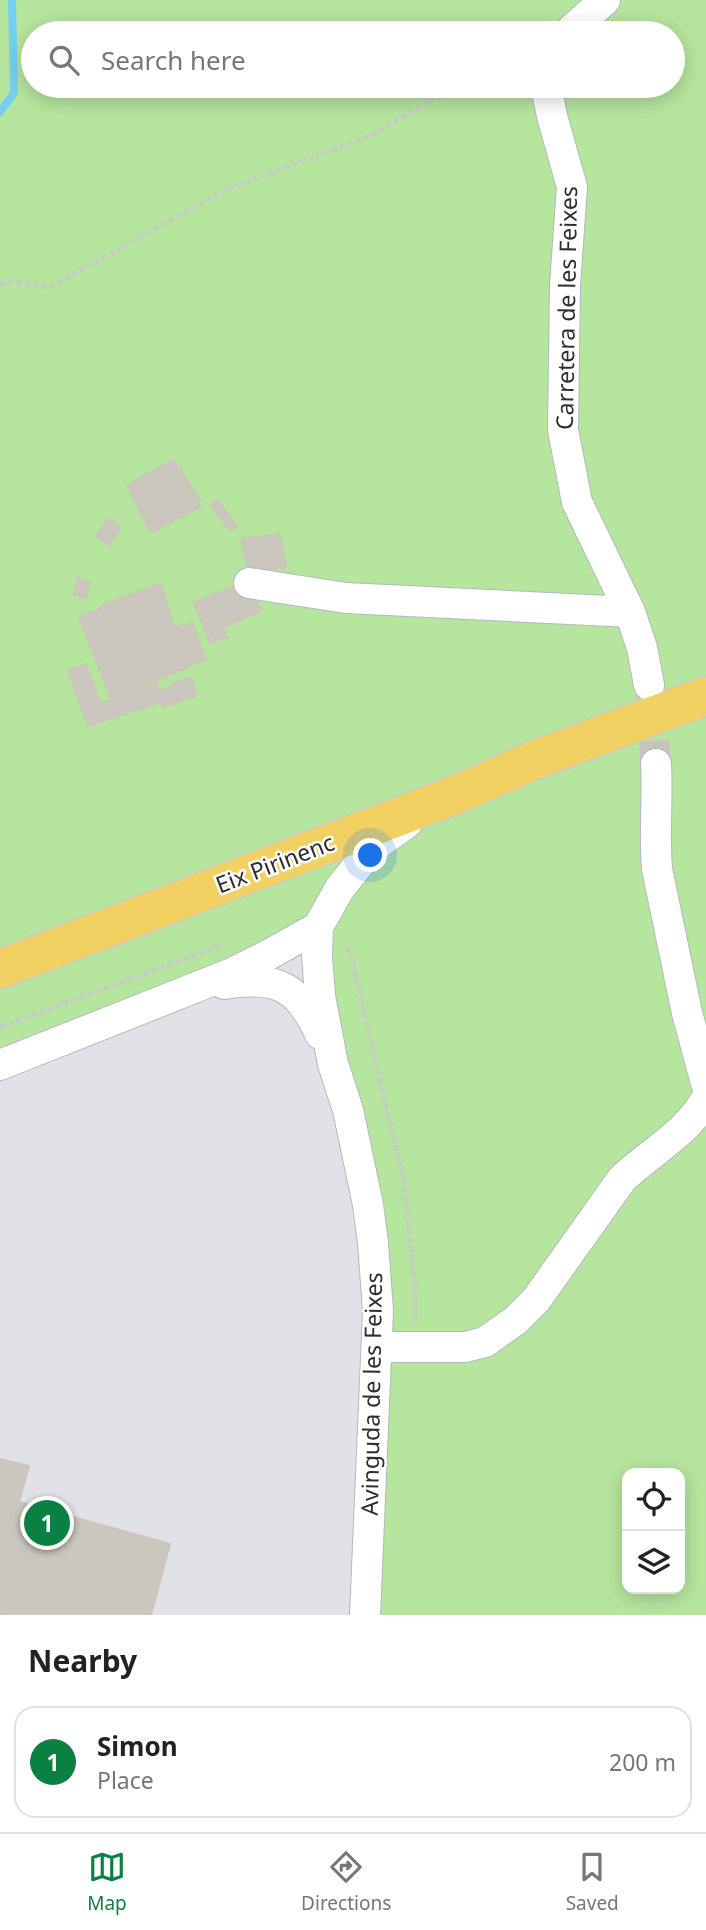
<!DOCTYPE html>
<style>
body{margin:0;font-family:"Noto Sans",sans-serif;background:#f6f6f6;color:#222}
.controls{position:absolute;right:21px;bottom:21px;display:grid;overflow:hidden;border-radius:14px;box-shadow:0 4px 18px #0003}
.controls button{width:63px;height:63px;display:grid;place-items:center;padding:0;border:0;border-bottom:2px solid #e0e0e0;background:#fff;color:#222;font:35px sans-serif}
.you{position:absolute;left:371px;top:856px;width:24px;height:24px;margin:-18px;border:5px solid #fff;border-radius:50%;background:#1a73e8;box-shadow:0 0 0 10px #1a73e833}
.badge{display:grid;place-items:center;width:46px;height:46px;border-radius:50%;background:#0b8043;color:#fff;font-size:23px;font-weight:700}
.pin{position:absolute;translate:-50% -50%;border:4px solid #fff;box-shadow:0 2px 7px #0006}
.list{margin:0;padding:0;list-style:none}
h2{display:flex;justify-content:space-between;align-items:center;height:91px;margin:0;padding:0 28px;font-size:30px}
h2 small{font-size:23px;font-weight:400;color:#767676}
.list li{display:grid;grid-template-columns:46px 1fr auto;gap:21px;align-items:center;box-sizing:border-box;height:112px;margin:0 14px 14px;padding:0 14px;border:2px solid #e0e0e0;border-radius:21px}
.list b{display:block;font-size:26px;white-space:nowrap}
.list p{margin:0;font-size:23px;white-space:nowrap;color:#767676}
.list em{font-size:23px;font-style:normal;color:#767676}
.icon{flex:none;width:38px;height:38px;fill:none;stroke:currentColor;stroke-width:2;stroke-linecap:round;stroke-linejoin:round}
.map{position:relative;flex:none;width:706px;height:1615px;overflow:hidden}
.search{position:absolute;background:#fff;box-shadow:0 4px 18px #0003;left:21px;right:21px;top:21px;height:77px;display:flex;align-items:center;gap:18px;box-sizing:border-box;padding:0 24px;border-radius:38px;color:#767676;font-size:26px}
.sheet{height:217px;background:#fff}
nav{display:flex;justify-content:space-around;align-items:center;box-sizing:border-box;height:98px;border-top:2px solid #e0e0e0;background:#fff;font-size:19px;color:#767676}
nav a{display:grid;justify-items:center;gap:4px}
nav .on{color:#0b8043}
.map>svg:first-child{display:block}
.industrial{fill:#e3e1e8}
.green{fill:#b6e59e;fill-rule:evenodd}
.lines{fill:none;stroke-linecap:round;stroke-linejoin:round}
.stream{stroke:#75cff0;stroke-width:8}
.building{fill:#cbc7bf;stroke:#cbc5ba;stroke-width:2}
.minor-tunnel{stroke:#c8c4bd;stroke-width:30;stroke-dasharray:30 15;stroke-linecap:butt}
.minor-casing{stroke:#b4b7c1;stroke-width:32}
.major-casing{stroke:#c9c9c9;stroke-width:41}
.path{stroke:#c9c9c9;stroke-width:4.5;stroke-dasharray:5 3.5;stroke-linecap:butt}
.minor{stroke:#fff;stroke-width:30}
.major{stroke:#f2d163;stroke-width:38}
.labels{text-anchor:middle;stroke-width:5;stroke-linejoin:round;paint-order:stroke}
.street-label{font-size:23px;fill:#2e2e2e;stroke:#fff}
</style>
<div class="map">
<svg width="706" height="1615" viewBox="0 0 706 1615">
<rect width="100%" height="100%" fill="#efe9e1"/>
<path class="industrial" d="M296 929 380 1199 379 1615H0V1050Z"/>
<path class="green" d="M0 0H706V1615H379L390 1336 349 1069 319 925 0 1048ZM33 33H673V86H33ZM627 1473H680V1589H627Z"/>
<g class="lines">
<path class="stream" d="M0 112 14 93 12 0"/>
</g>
<path class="building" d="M173 460 200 500 154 526 128 486 141 477Z
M180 468 201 506 151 533 131 494Z
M218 500 237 526 231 531 211 506Z
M109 518 121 528 109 545 96 536Z
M279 533 286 564 249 573 241 541Z
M277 535 280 537 285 568 250 571 243 538Z
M77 578 90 582 86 598 74 595Z
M161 583 174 628 192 623 206 659 118 691 100 641 113 636 103 605Z
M247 583 261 611 222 628 224 633 214 638 197 605Z
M240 584 251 613 222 624 227 637 210 643 194 602Z
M157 586 189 667 111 698 79 617Z
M86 664 101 704 156 683 159 691 174 686 173 683 192 678 196 696 163 707 161 702 88 726 68 671Z
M0 1459 29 1466 19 1502 170 1544 151 1615H0Z"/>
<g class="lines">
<path class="minor-tunnel" d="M650 696 656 764"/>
<defs>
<path id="minor" d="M568 33 605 0
M546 86 552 116 572 187 565 285 563 430 577 502 630 612 642 648 649 685
M249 583 346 598 630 612
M656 764C658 799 654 834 657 869L687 1013 706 1083
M318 927 317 956 320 996 333 1064 348 1110 368 1205 373 1243 378 1311 365 1615
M224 984C276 976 298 985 320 1034
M0 1065 232 973 270 954 318 927 340 888 361 862 379 843 407 823
M377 1347H465L485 1342 516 1320 536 1300 622 1179C650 1152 687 1134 706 1099"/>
<path id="major" d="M0 969 455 795 539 758 706 696"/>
</defs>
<use href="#minor" class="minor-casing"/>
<use href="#major" class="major-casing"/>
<path class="path" d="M533 33 543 26
M0 284 9 281 50 287 227 189 371 136 454 86
M346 948 351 957 403 1177 415 1285V1322
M0 1027 225 944"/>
<use href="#minor" class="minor"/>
<use href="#major" class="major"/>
</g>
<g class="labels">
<g class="street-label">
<text transform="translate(567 308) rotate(-89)" y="8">Carretera de les Feixes</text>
<text transform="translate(275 864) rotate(-21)" y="8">Eix Pirinenc</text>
<text transform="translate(372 1394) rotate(-89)" y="8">Avinguda de les Feixes</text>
</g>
</g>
</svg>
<div class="controls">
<button><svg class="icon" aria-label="locate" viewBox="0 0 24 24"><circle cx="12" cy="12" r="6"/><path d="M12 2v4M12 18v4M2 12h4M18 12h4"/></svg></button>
<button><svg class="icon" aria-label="layers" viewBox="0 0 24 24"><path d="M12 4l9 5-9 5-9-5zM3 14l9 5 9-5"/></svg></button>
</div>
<div class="you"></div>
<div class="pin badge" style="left:47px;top:1523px">1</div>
<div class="search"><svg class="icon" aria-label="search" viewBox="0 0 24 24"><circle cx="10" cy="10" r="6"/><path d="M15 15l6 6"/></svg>Search here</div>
</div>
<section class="sheet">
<h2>Nearby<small></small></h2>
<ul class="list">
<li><span class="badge">1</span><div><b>Simon</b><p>Place</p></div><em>200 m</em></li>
</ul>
</section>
<nav>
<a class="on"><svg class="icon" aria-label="map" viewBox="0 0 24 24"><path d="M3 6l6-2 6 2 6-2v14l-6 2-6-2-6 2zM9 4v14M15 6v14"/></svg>Map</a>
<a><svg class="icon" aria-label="directions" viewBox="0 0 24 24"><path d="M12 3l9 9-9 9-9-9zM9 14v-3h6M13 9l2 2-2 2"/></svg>Directions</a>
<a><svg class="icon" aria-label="saved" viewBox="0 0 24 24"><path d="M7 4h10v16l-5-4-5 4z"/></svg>Saved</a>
</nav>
